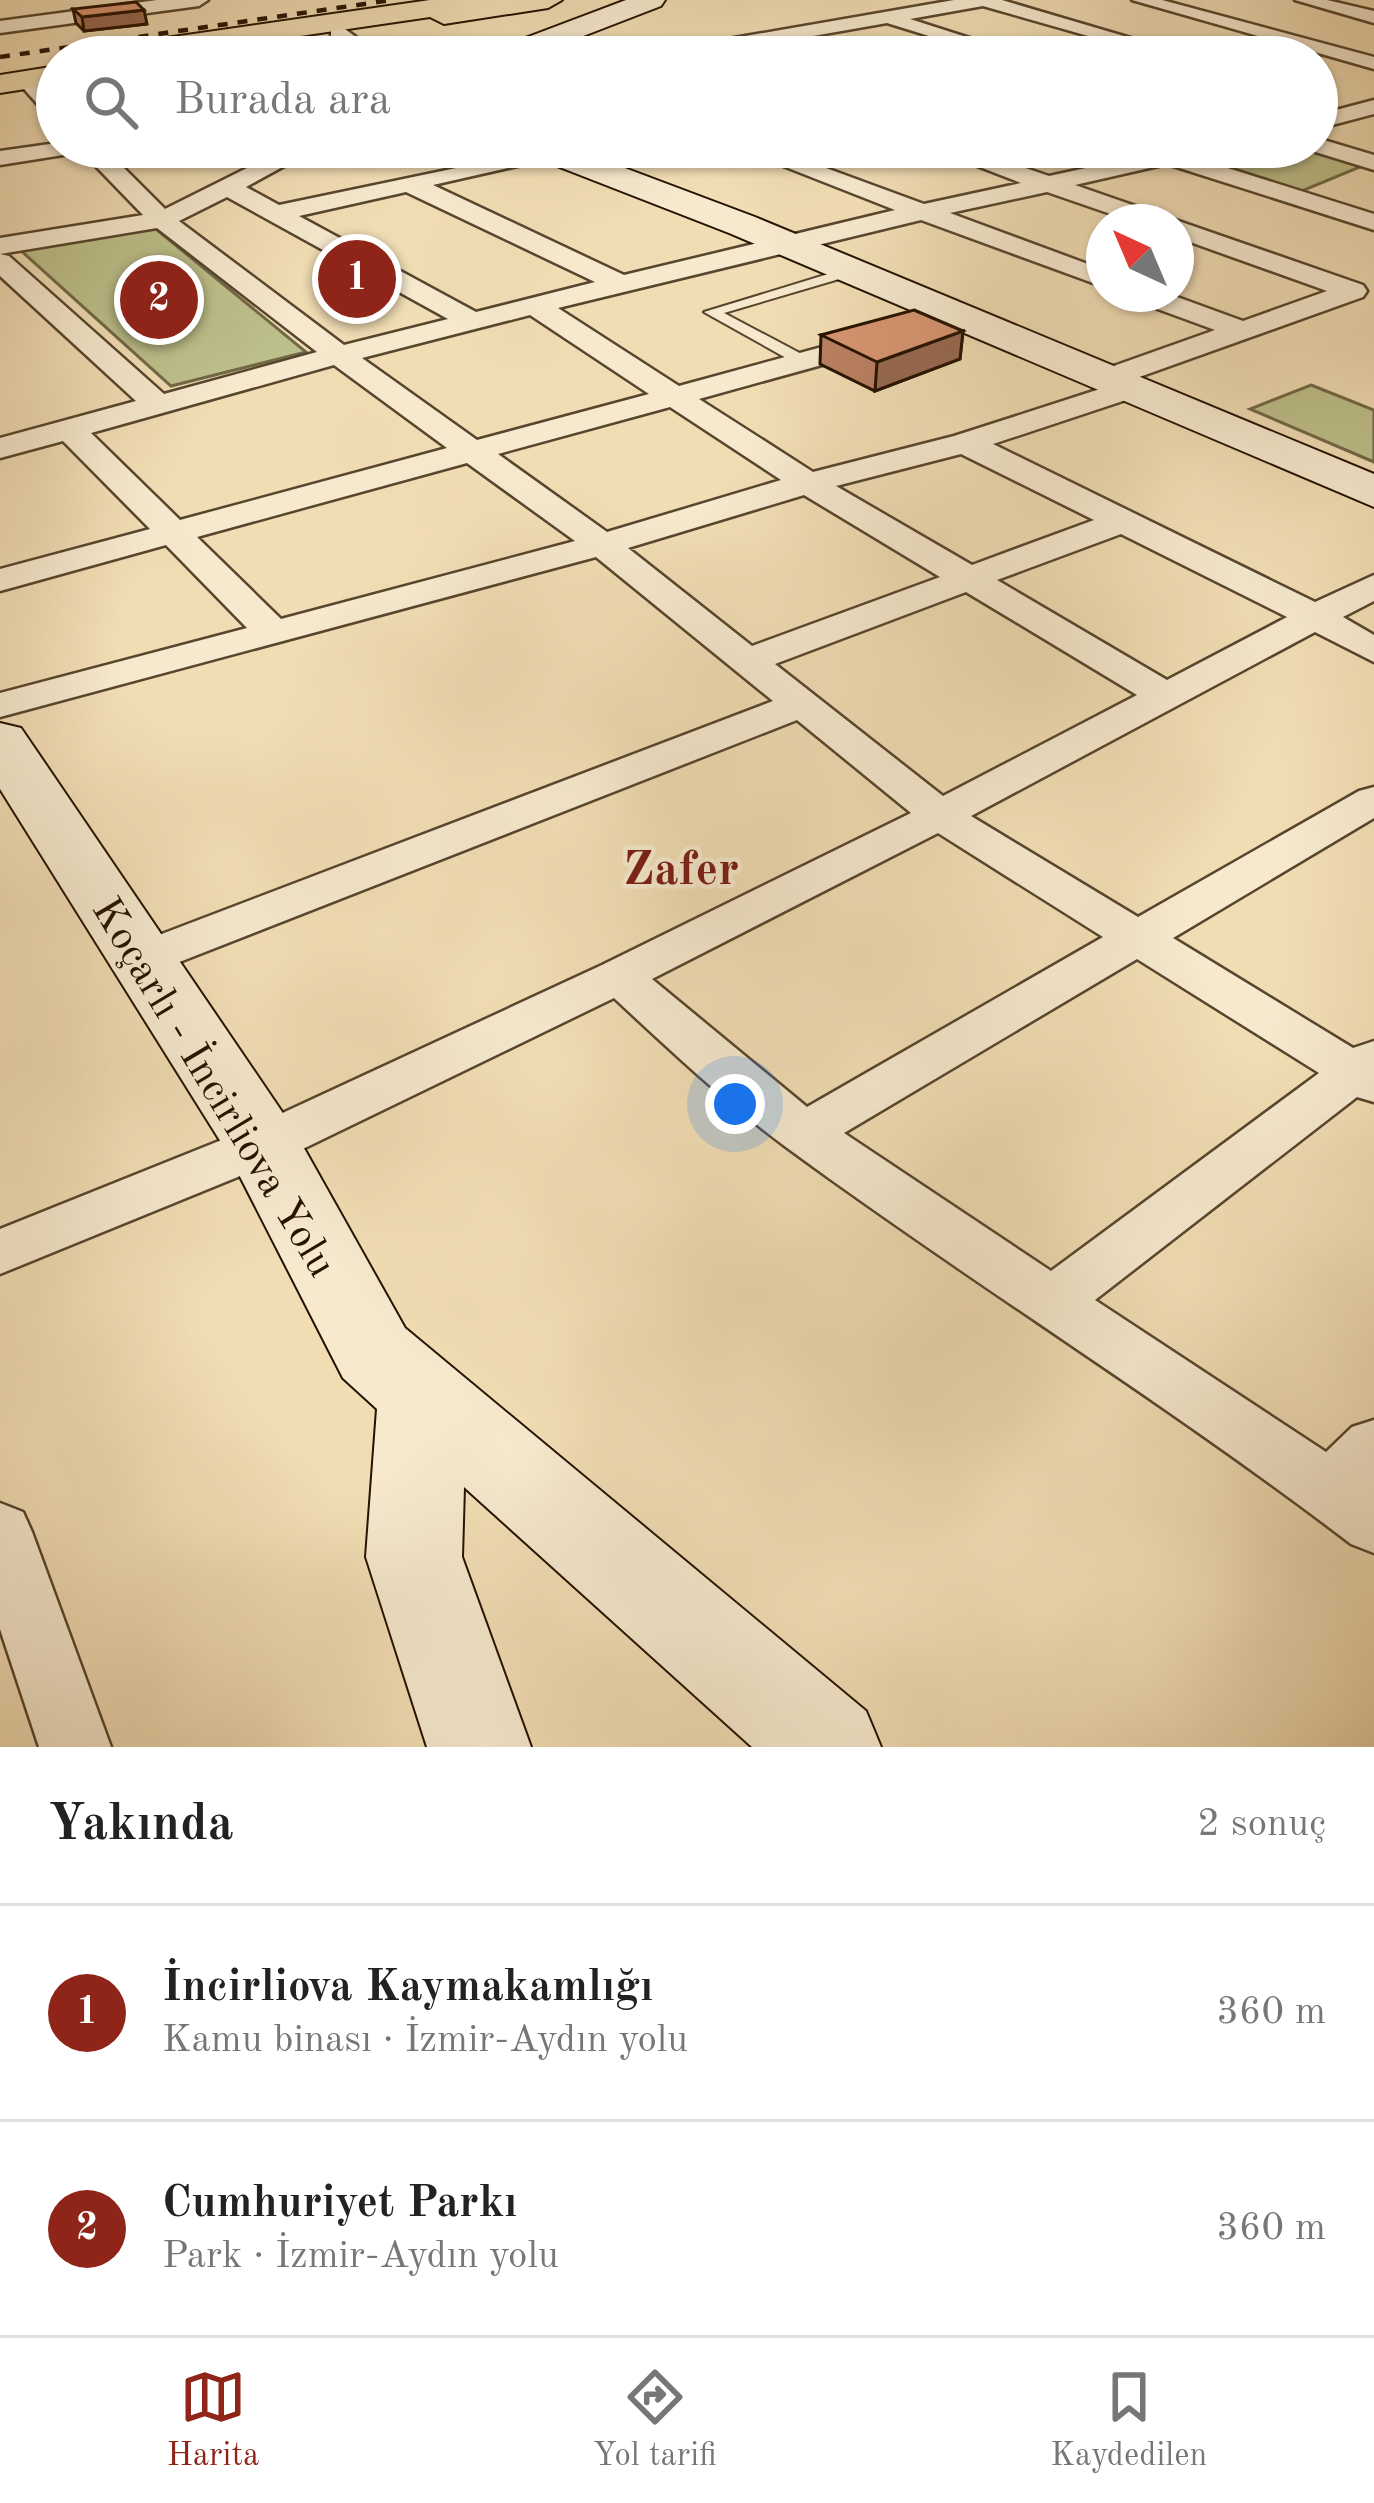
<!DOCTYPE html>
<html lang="tr">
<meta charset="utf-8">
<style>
body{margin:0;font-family:"Old Standard TT",serif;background:#f6f6f6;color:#222}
.compass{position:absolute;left:1086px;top:204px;width:108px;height:108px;border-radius:50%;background:#fff;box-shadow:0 3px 9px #0004;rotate:316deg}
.you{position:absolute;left:735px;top:1104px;width:42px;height:42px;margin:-30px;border:9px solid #fff;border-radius:50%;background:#1a73e8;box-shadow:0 0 0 18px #1a73e833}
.badge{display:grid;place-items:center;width:78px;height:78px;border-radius:50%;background:#8f2418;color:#fff;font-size:39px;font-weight:700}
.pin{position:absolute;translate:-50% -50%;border:6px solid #fff;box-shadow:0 3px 12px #0006}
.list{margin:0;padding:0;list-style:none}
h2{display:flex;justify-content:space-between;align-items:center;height:156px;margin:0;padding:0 48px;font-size:51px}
h2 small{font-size:39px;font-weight:400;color:#767676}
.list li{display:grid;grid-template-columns:78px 1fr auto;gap:36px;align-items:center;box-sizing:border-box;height:216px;padding:0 48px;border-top:3px solid #e0e0e0}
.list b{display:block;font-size:45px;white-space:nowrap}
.list p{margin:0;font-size:39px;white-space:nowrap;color:#767676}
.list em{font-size:39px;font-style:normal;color:#767676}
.icon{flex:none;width:66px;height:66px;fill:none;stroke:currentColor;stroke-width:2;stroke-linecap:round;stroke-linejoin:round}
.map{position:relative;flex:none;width:1374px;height:1747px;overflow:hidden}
.search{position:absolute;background:#fff;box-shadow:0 3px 9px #0004;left:36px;right:36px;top:36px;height:132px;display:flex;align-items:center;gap:30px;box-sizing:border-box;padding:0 42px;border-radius:66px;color:#767676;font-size:45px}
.sheet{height:588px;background:#fff}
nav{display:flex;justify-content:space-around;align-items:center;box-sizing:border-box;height:168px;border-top:3px solid #e0e0e0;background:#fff;font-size:33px;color:#767676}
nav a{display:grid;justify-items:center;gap:6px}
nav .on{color:#8f2418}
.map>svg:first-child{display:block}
.green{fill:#bdc08b;stroke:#716946;stroke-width:3}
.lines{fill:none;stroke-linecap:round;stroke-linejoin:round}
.lane-casing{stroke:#58452e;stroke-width:4}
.street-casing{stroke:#58452e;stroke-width:5}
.secondary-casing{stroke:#251201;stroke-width:4}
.highway-casing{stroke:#251201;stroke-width:4}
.lane{fill:#f6e9ce;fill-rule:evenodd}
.street{fill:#f6e9ce;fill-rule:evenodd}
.secondary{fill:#f6e9ce;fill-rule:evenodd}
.highway{fill:#f1ddb4;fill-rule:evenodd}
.rail{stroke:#251201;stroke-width:4.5;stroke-dasharray:10 10;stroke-linecap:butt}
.wall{fill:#ba8062;stroke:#251201;stroke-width:3}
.shaded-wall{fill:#976850;stroke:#251201;stroke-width:3}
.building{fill:#d89572;stroke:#251201;stroke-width:3}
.labels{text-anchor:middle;stroke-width:9;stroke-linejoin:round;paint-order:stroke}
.near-street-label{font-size:42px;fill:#251201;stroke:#f6e9ce}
.district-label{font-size:48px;font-weight:bold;fill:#7a1f14;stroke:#f6e9ce}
</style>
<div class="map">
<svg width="1374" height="1747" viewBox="0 0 1374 1747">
<rect width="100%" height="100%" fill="#f1ddb4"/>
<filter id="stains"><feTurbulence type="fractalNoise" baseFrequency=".00167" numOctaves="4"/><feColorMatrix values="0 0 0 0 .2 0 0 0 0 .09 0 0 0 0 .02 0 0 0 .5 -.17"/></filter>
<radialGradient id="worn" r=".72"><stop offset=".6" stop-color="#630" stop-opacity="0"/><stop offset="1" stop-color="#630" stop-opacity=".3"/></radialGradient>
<path class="green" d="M1245 147H1317L1372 162 1302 191 1189 158Z
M151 225 306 352 171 386 18 248Z
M1311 385 1374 410V462L1250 409Z"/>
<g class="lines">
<defs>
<path id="lane" d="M851 267 856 268V274L724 313 809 358V364H797L704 312Z"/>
<path id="street" d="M157 0H208L199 6 0 33V21Z
M954 0H1002L1195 57H1162L983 6 910 19 1029 57H997L887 23 694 57H649L659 51Z
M1132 0H1162L1374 57V69Z
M1295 0H1327L1374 11V23Z
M331 29H345L383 57H360L331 37Z
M194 49 207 57H185Z
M27 74 57 99V119L49 117 16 80Z
M1374 100V114L1317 129V115Z
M1317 138 1374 155V170L1309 150 1317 147Z
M57 143V147H103L165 209 289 147H319L246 187 279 205 557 147V157L433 185 624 275 895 210 735 147H769L924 204 1021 183 928 147H963L1049 176 1183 147H1226L1196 158 1374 214V230L1167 164 1075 185 1363 285 1367 291 1363 297 1131 380 1145 389 1141 395 993 444 1315 602 1374 575V601L1343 617 1374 635V662L1315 632 971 816 1138 917 1359 791 1374 787V818L1173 938 1353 1048 1374 1041V1102L1357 1097 1095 1300 1326 1452 1352 1427 1374 1420V1553L1351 1544C1167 1403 972 1284 786 1147 725 1102 669 1049 614 998L282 1159 0 1274V1229L244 1131 602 965 911 813 797 720 159 970 142 974 125 970 118 959 125 948 773 701 596 557 0 717V693L247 628 166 545 0 591V569L150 529 63 441 0 458V438L136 401 0 276V254L9 256 164 394 317 352 157 228 0 254V238L143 215 82 152 0 165V151ZM406 192 595 282 476 312 299 216ZM1047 192 1134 222H1176V237L1327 291 1243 321 1169 294H1129L1133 300 1215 330 1094 373 1090 379 1103 388 954 436 813 472 699 399 887 347 891 341 887 335 877 332 679 386 558 308 921 220 1104 287V270L950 213ZM227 197 448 319 344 345 179 221ZM530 315 649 394 477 440 362 358ZM334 365 447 448 180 520 91 433ZM670 407 781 480 607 532 498 454ZM961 454 1094 520 972 565 836 486ZM467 463 575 541 281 619 197 537ZM804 495 940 577 752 646 628 548ZM1121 534 1287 617 1167 680 997 580ZM966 592 1137 695 943 796 775 664ZM938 833 1103 937 807 1107 652 979ZM1137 959 1319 1073 1051 1271 844 1133Z
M0 1503 23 1512 32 1532 111 1747H39L0 1629Z"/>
<path id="secondary" d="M626 0H665L661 6 529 57H487L491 51Z
M521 147H569L755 217 1374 474V507L729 233 526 154Z
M0 723 21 728 291 1125 405 1328 866 1711 881 1747H752L464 1487 462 1557 531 1747H427L366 1557 377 1409 343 1378 229 1155 0 789Z"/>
<path id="highway" d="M430 0H562L548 8 444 24 430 17 157 57H81L96 48Z
M57 66V84L0 93V75Z"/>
</defs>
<use href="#lane" class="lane-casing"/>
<use href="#street" class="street-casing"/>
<use href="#secondary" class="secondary-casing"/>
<use href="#highway" class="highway-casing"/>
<use href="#lane" class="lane"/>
<use href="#street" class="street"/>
<use href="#secondary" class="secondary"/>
<use href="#highway" class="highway"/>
<path class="rail" d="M0 57 392 0"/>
</g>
<path class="wall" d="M73 9 147 24 84 31 76 23Z
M963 331 960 359 875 391 820 364 821 335Z"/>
<path class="shaded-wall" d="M144 10 147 24 84 31 82 17Z
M963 331 960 359 875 391 877 362Z"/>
<path class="building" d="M136 2 144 10 82 17 73 9Z
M914 310 963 331 877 362 821 335Z"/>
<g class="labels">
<g class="near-street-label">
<text transform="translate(216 1086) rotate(59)" y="15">Koçarlı - İncirliova Yolu</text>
</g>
<g class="district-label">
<text x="681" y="884">Zafer</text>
</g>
</g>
<rect width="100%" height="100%" filter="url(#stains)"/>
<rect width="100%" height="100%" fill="url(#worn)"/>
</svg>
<svg class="compass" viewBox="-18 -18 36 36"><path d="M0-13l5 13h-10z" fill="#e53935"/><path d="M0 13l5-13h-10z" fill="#767676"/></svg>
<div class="you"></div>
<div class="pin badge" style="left:357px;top:279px">1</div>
<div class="pin badge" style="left:159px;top:300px">2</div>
<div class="search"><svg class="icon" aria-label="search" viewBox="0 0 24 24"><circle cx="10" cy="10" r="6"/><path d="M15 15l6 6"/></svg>Burada ara</div>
</div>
<section class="sheet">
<h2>Yakında<small>2 sonuç</small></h2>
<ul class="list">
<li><span class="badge">1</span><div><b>İncirliova Kaymakamlığı</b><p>Kamu binası · İzmir-Aydın yolu</p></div><em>360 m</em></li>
<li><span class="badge">2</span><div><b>Cumhuriyet Parkı</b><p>Park · İzmir-Aydın yolu</p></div><em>360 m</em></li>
</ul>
</section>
<nav>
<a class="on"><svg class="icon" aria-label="map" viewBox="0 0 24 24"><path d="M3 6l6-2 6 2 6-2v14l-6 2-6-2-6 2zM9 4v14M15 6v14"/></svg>Harita</a>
<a><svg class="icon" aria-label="directions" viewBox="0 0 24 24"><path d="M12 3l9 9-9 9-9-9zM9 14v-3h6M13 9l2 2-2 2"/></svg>Yol tarifi</a>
<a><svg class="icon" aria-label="saved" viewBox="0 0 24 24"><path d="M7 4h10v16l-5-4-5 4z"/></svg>Kaydedilen</a>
</nav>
